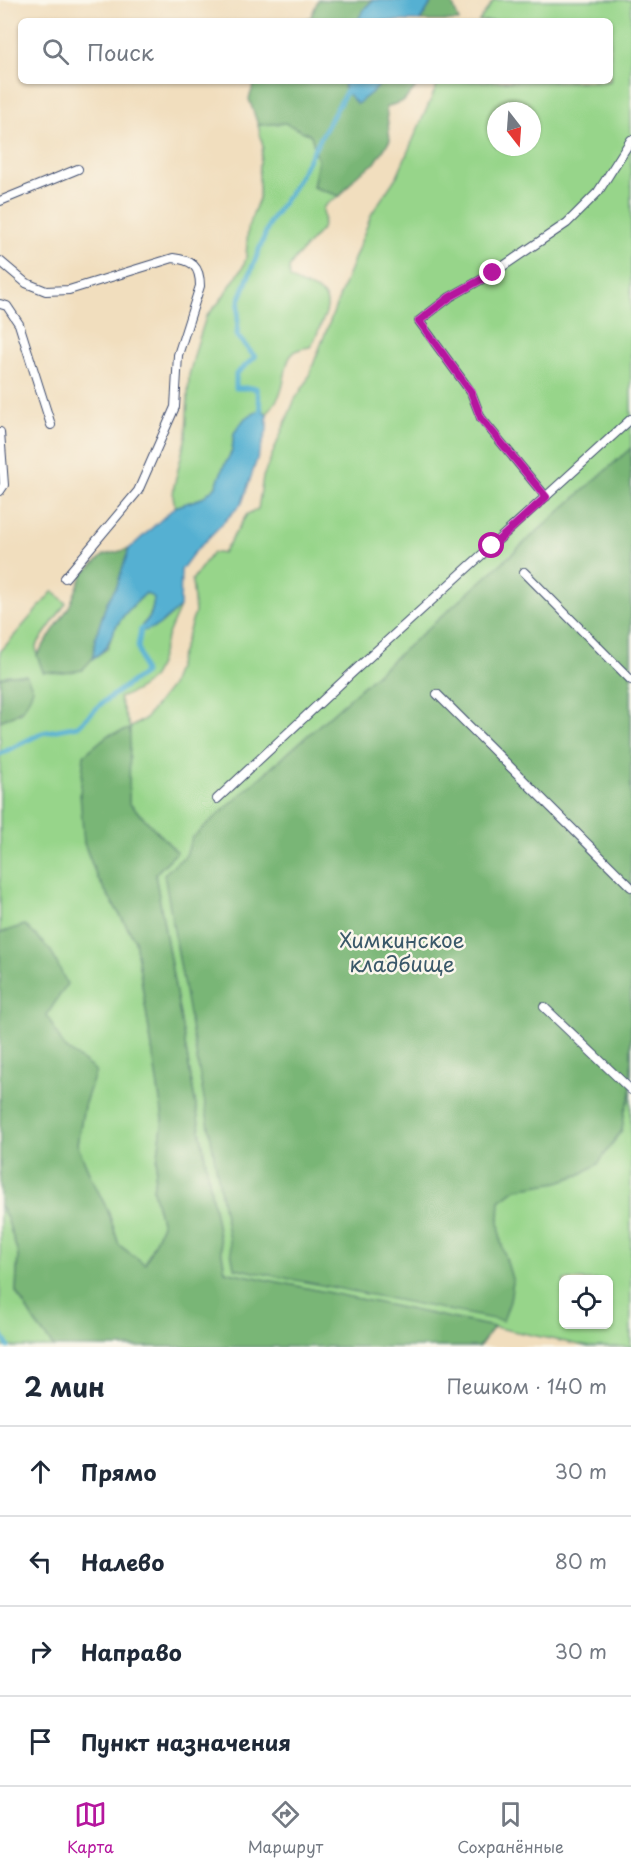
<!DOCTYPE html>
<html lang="ru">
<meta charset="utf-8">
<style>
body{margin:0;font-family:"Playpen Sans",sans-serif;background:#f6f6f7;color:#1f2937}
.controls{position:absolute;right:18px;bottom:18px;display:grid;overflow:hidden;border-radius:9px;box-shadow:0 2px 4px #0004}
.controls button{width:54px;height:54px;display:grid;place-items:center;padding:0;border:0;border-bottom:2px solid #e0e1e3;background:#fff;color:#1f2937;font:30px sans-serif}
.compass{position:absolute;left:487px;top:102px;width:54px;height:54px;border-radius:50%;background:#fff;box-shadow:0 2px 4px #0004;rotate:163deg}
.stop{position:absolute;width:18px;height:18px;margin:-14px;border:4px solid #b5179e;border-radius:50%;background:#fff}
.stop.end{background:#b5179e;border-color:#fff;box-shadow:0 2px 6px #0008}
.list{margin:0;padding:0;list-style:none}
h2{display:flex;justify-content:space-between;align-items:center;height:78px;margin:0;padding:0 24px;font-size:26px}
h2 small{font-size:20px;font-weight:400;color:#747a83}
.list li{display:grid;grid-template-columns:39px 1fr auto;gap:18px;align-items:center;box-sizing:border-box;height:90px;padding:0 24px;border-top:2px solid #e0e1e3}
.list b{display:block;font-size:22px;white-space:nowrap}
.list em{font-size:20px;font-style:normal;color:#747a83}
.icon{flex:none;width:33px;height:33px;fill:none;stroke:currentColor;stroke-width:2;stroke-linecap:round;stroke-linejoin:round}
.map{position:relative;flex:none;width:631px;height:1347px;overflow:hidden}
.search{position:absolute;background:#fff;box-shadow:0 2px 4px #0004;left:18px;right:18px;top:18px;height:66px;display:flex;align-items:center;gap:15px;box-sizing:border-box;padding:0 21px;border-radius:9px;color:#747a83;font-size:22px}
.sheet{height:438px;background:#fff}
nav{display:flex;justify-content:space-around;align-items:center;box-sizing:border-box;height:84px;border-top:2px solid #e0e1e3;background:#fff;font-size:16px;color:#747a83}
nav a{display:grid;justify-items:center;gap:3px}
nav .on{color:#b5179e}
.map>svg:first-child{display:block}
.green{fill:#97d58a;stroke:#598274;stroke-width:1.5;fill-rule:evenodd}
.forest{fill:#79b676;stroke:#4a726a;stroke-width:1.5}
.water{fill:#54b0d2;stroke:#387098;stroke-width:1.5}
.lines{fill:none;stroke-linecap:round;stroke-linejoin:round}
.stream{stroke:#54b0d2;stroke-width:5}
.lane-casing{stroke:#3b496c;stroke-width:10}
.lane{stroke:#fff;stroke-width:8}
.route{stroke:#b5179e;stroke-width:8}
.labels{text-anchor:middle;stroke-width:5;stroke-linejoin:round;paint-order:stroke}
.park-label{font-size:21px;fill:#3a5869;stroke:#fbf7ec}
</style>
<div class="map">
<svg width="631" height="1347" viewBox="0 0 631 1347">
<rect width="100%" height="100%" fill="#fbf7ec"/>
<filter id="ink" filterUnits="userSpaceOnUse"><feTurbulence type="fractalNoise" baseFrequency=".0167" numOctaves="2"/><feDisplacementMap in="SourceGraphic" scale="12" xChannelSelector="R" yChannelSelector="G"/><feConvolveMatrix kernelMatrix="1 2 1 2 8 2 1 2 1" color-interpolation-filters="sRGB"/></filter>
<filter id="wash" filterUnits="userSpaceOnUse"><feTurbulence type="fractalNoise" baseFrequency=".008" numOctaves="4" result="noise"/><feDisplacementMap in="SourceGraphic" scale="24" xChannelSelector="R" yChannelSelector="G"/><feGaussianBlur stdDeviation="1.35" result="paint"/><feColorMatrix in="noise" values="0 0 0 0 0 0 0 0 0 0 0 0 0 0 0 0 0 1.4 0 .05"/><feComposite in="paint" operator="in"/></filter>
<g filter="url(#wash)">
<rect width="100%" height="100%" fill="#f1debe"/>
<path class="green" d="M494 0H631V1347H589L225 1271 155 874 177 852 129 803V729L84 843 97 877 135 940 163 1119 153 1190 162 1225 145 1264 119 1245 108 1211 91 1177 77 1144 84 1106 95 1071 64 1047 46 1014 25 925 0 933V721L21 712 9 675 0 678V652L53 591 66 603 36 646 37 655 82 670 93 658 107 649 115 628 124 615 146 593 154 597C153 609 151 617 142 625H160L180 607C175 619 169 630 165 643 156 676 154 685 119 698L130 728 146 718 171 686 195 612 192 580 212 553H223L247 514 258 509 263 477 295 399 306 383 372 213 397 176 439 81H610V21H479ZM496 111H532V147H496ZM564 1280H608V1324H564Z
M285 123 311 135 318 161 313 187 340 196 330 201 323 208 324 219 322 229 295 259 289 268 290 278C310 292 339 288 322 322 318 331 316 339 310 347 280 349 289 374 280 394 277 401 271 408 267 414L261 409 234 433 232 451 223 468 216 486 202 498 175 507 173 496 174 486 186 436 189 375 197 345 206 317 220 301 243 267 246 258 248 227 259 198V167L263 147 258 125Z
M0 1205 7 1218 18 1254 16 1292 36 1324 54 1347H0Z"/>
<path class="forest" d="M318 0H373L365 8 357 21H301L311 17Z
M433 0H451L459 21H420Z
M255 81H343L345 91 376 89 381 81H421L404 101 386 107 390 140 375 163 357 175 340 196 313 187 318 161 311 135 285 123 258 125 249 99Z
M631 448V1094L625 1110 622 1130 598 1164 579 1175 558 1182 516 1189 500 1201 499 1221 501 1242 513 1282 510 1301 503 1321 234 1268 164 874 186 855 192 838Z
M129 549 117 586 107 602 95 639 93 658 82 670 64 673 43 672 37 655 69 607 83 574 104 555Z
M9 675H26L33 689C24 712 22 711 0 721V678Z
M130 729 129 803 177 852 155 874 225 1271 494 1327 479 1347H54L36 1324 16 1292 18 1254 7 1218 0 1205V933L25 925 51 951 67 984 47 1015 64 1047 96 1071 84 1106 77 1144 91 1177 108 1211 119 1245 145 1264 162 1225 153 1190 163 1119 135 940 97 877 84 843 80 794 84 755 108 735Z"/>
<path class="water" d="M373 0H433L420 21H357L365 8Z
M343 81H381L376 89 357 104 345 91Z
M261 409 267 414V430L242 503 192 555 181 570 180 607C167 617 158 630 141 631 142 623 145 623 149 618 153 612 153 604 154 598L146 593C135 603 125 612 117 625 106 642 113 645 93 658L95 639 107 602 117 586 129 549 175 507 202 498 216 486 223 468 232 451 234 433 245 418Z"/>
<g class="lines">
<path class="stream" d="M260 416 261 409 256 388H236V374L255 357 237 336 239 301 270 222 293 188 352 81
M0 754 42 733 78 726 102 703 144 673 138 646 141 629 146 627
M0 1331 8 1347"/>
</g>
</g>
<g filter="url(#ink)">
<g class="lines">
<defs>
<path id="lane" d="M0 201 78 169
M0 261 26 283 46 291 69 290 173 258C192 260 200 266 200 286L178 355 175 407 138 491 65 578
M0 304 7 306 19 324 51 425
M0 432 4 485 0 491
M546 497 481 418 471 392 419 321 450 297 493 273 567 223 598 192 631 140
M524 572 631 680
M437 694 631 887
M217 799 353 672 631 419
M544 1007 631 1090"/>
</defs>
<use href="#lane" class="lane-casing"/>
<use href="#lane" class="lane"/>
</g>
</g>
<g class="lines" filter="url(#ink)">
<path class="route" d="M492 546 546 497 481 418 471 392 419 321 450 297 493 273"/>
</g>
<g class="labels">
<g class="park-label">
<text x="402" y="948">Химкинское<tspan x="402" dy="24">кладбище</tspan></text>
</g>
</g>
</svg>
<div class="controls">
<button><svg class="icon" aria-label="locate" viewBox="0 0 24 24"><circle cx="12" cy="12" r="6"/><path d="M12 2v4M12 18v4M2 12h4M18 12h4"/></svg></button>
</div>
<svg class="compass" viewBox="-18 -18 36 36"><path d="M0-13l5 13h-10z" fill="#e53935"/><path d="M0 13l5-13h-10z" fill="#747a83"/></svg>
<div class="stop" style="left:492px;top:546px"></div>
<div class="stop end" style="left:493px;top:273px"></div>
<div class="search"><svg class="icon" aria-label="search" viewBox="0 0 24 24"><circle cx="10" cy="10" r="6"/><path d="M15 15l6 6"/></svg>Поиск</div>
</div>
<section class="sheet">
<h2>2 мин<small>Пешком · 140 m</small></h2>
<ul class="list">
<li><svg class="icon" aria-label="ahead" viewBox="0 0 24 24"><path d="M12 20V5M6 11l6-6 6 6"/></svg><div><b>Прямо</b></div><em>30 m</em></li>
<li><svg class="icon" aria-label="left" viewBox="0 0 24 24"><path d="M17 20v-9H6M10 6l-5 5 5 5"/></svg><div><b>Налево</b></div><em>80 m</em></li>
<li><svg class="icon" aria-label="right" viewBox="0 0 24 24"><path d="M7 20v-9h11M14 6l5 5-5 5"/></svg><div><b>Направо</b></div><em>30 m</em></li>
<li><svg class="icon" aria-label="arrive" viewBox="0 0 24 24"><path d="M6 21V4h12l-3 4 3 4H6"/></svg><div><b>Пункт назначения</b></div></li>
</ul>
</section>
<nav>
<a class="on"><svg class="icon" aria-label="map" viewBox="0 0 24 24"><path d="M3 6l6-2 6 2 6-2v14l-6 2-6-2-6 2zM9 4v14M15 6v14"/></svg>Карта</a>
<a><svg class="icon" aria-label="directions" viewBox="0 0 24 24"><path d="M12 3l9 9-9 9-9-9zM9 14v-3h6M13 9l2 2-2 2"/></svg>Маршрут</a>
<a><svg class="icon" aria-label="saved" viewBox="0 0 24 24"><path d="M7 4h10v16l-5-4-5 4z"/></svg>Сохранённые</a>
</nav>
